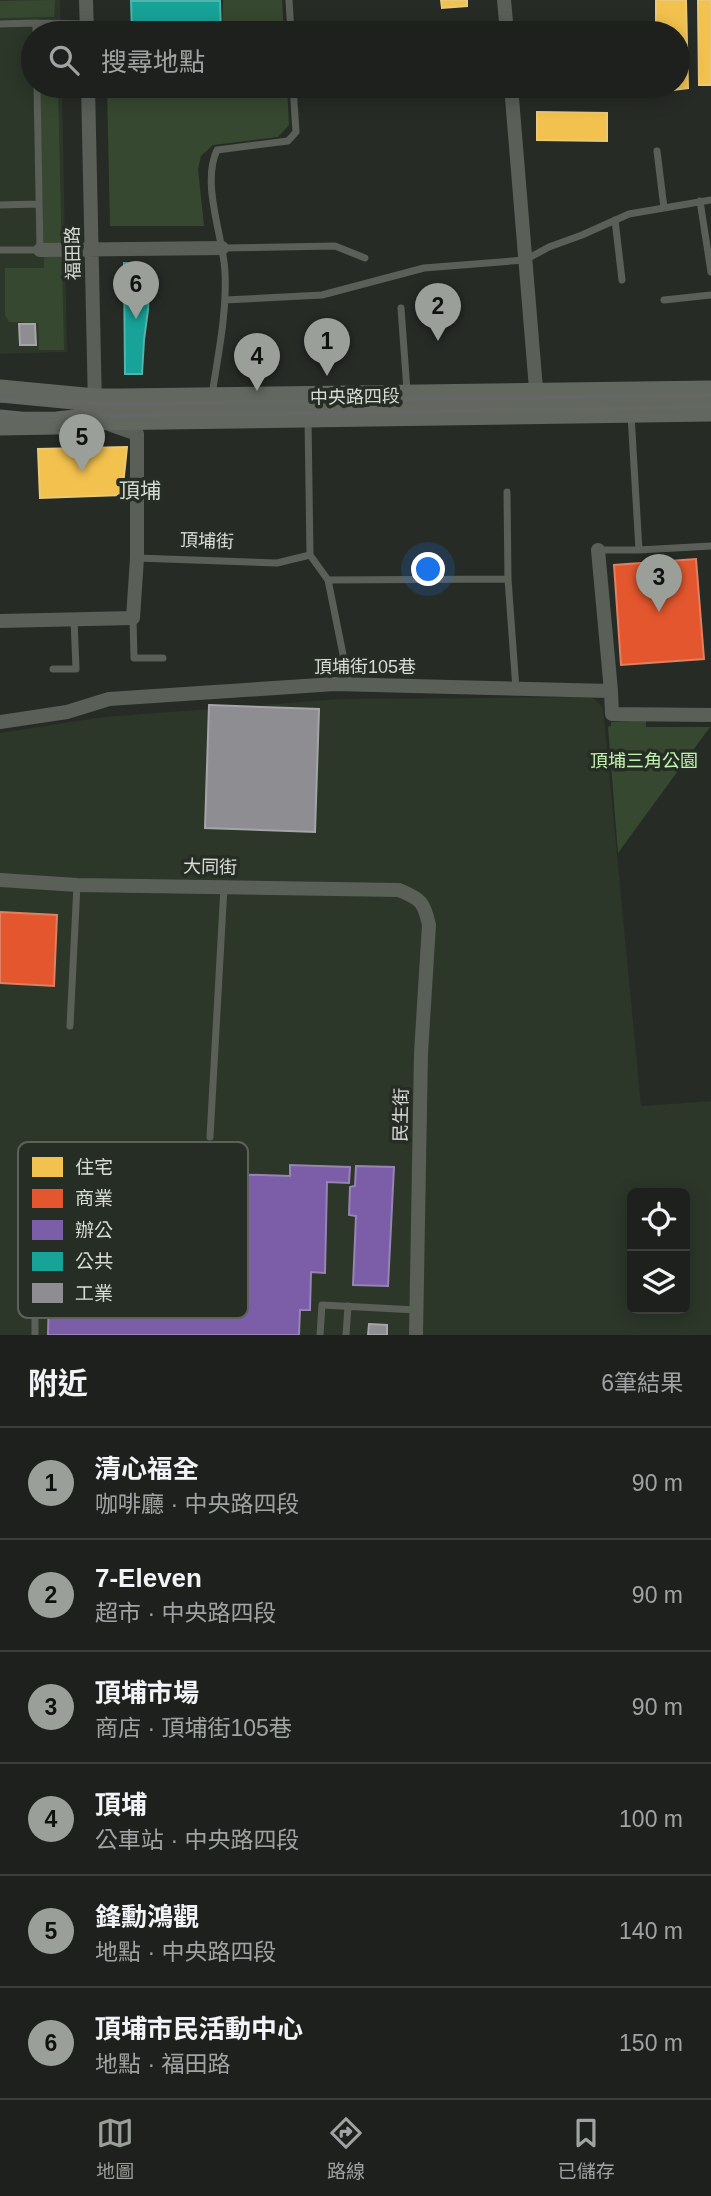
<!DOCTYPE html>
<html lang="zh-TW">
<meta charset="utf-8">
<style>
body{margin:0;font-family:Arial,"Noto Sans TC",sans-serif;background:#2a2d29;color:#f1f3f6}
.controls{position:absolute;right:21px;bottom:21px;display:grid;overflow:hidden;border-radius:10px;box-shadow:0 4px 18px #0003}
.controls button{width:63px;height:63px;display:grid;place-items:center;padding:0;border:0;border-bottom:2px solid #3b3e3b;background:#1d201c;color:#f1f3f6;font:35px sans-serif}
.you{position:absolute;left:429px;top:570px;width:24px;height:24px;margin:-18px;border:5px solid #fff;border-radius:50%;background:#1a73e8;box-shadow:0 0 0 10px #1a73e833}
.badge{display:grid;place-items:center;width:46px;height:46px;border-radius:50%;background:#9b9f99;color:#111;font-size:23px;font-weight:700}
.pin{position:absolute;translate:-50% -58px;filter:drop-shadow(0 2px 4px #0008)}
.pin::after{content:'';position:absolute;top:37px;width:24px;height:21px;background:inherit;clip-path:polygon(0 0,100% 0,50% 100%)}
.list{margin:0;padding:0;list-style:none}
h2{display:flex;justify-content:space-between;align-items:center;height:91px;margin:0;padding:0 28px;font-size:30px}
h2 small{font-size:23px;font-weight:400;color:#a0a3a3}
.list li{display:grid;grid-template-columns:46px 1fr auto;gap:21px;align-items:center;box-sizing:border-box;height:112px;padding:0 28px;border-top:2px solid #3b3e3b}
.list b{display:block;font-size:26px;white-space:nowrap}
.list p{margin:0;font-size:23px;white-space:nowrap;color:#a0a3a3}
.list em{font-size:23px;font-style:normal;color:#a0a3a3}
.icon{flex:none;width:38px;height:38px;fill:none;stroke:currentColor;stroke-width:2;stroke-linecap:round;stroke-linejoin:round}
.map{position:relative;flex:none;width:711px;height:1335px;overflow:hidden}
.search{position:absolute;background:#1d201c;box-shadow:0 4px 18px #0003;left:21px;right:21px;top:21px;height:77px;display:flex;align-items:center;gap:18px;box-sizing:border-box;padding:0 24px;border-radius:38px;color:#a0a3a3;font-size:26px}
.sheet{height:763px;background:#1d201c}
nav{display:flex;justify-content:space-around;align-items:center;box-sizing:border-box;height:98px;border-top:2px solid #3b3e3b;background:#1d201c;font-size:19px;color:#a0a3a3}
nav a{display:grid;justify-items:center;gap:4px}
nav .on{color:#9b9f99}
.map>svg:first-child{display:block}
.built{fill:#2c3629;fill-rule:evenodd}
.green{fill:#374830}
.homes{fill:#f2c14e;stroke:#eac977;stroke-width:2}
.shops{fill:#e4572e;stroke:#e17f61;stroke-width:2}
.offices{fill:#7b5ea7;stroke:#9784b5;stroke-width:2}
.public{fill:#17a398;stroke:#51b4ab;stroke-width:2}
.industry{fill:#8d8d92;stroke:#a4a5a7;stroke-width:2}
.lines{fill:none;stroke-linecap:round;stroke-linejoin:round}
.lane{stroke:#5a5f58;stroke-width:7}
.street{stroke:#5a5f58;stroke-width:14}
.primary{stroke:#626760;stroke-width:23}
.rail{stroke:#646763;stroke-width:5}
.labels{text-anchor:middle;stroke-width:7;stroke-linejoin:round;paint-order:stroke}
.street-label{font-size:18px;fill:#d9ddd7;stroke:#262d24}
.park-label{font-size:18px;fill:#c2f5b0;stroke:#262d24}
.quarter-label{font-size:21px;fill:#d3dcd0;stroke:#262d24}
.key{fill:#262d24;stroke:#5c625a;stroke-width:2}
.key-label{font-size:19px;fill:#d9ddd7}
</style>
<div class="map">
<svg width="711" height="1335" viewBox="0 0 711 1335">
<rect width="100%" height="100%" fill="#272b26"/>
<path class="built" d="M0 0H60L61 33H33V86H62L67 352 0 354Z
M592 697 603 708 641 1106 711 1101V1335H0V733L103 717 340 699ZM632 1193H685V1309H632Z"/>
<path class="green" d="M55 0 54 17 0 18V1Z
M223 0H282L284 33H222Z
M40 86H58L64 350H39L38 323 9 322 5 315V268H44Z
M107 86H287L289 125 278 137 213 145 201 156 198 169 204 226H110Z
M646 720V727H710L618 853 608 727 611 726V722Z"/>
<path class="homes" d="M441 0H467V6L442 8Z
M656 0H686L688 88 656 92V86H678V33H656Z
M698 0H711V85H699Z
M537 112 607 113V141L537 140Z
M127 447 122 495 40 498 38 449Z"/>
<path class="shops" d="M696 559 704 659 621 665 614 565Z
M0 912 57 915 54 986 0 983Z"/>
<path class="offices" d="M64 1158 107 1159 106 1170 290 1176V1165L350 1167 349 1183 327 1182 325 1273 311 1272 310 1310H300L299 1335H48L52 1164H66Z
M356 1166 394 1167 388 1286 353 1285 356 1216 349 1215 350 1187 355 1186Z"/>
<path class="public" d="M131 1H220L221 33H132Z
M124 263 139 264 145 273 143 285 149 286 148 310 144 340 142 374H125Z"/>
<path class="industry" d="M19 324H35L36 345H20Z
M209 705 319 709 315 832 205 828Z
M369 1324 387 1325V1335H368Z"/>
<g class="lines">
<path class="lane" d="M289 0 291 33
M36 23 87 24
M0 24 36 23V33
M657 151 664 208
M700 201 711 272
M0 205 38 204
M615 220 622 280
M222 248 335 246 365 258
M0 250H40L37 86
M225 300 322 295 424 268 525 260 549 247 582 235 629 214 711 200
M664 300 711 295
M401 308 407 391
M212 395C218 355 227 313 225 272 223 235 201 184 217 150L288 141 296 132 293 86
M631 415 639 550
M507 492 508 579 516 689
M598 550H639L711 546
M310 555 328 580 349 684
M137 558 277 563 310 555 308 419
M328 580 508 579
M133 618 134 658H163
M53 669H76L74 619
M70 1026 77 885
M210 1137 224 887
M35 1335V1229L42 1222 51 1221
M320 1335 322 1305 416 1310
M346 1335 348 1306"/>
<path class="street" d="M86 0 87 33
M504 0 507 33
M88 86 95 406
M511 86 537 401
M40 250 222 248
M598 550 611 691
M0 621 133 618 137 558V434L111 425
M0 722 67 712 109 699 335 684 611 691 612 714 711 715
M0 880 77 885 399 890C421 899 424 902 429 925L421 1053 416 1335"/>
<path class="primary" d="M0 391 95 400H122L711 392
M0 424 57 423 94 419 711 410"/>
<path class="rail" d="M0 400 121 404 711 395
M0 412 21 414 121 416 711 407"/>
</g>
<g class="labels">
<g class="street-label">
<text transform="translate(73 253) rotate(-91)" y="6">福田路</text>
<text transform="translate(355 397) rotate(-1)" y="6">中央路四段</text>
<text transform="translate(207 541) rotate(2)" y="6">頂埔街</text>
<text x="365" y="673">頂埔街105巷</text>
<text transform="translate(210 867) rotate(1)" y="6">大同街</text>
<text transform="translate(401 1115) rotate(-89)" y="6">民生街</text>
</g>
<g class="park-label">
<text x="644" y="767">頂埔三角公園</text>
</g>
<g class="quarter-label">
<text x="140" y="498">頂埔</text>
</g>
</g>
<rect x="18" y="1142" width="230" height="176" rx="10" class="key"/>
<rect x="32" y="1157" width="31" height="20" fill="#f2c14e"/>
<rect x="32" y="1189" width="31" height="19" fill="#e4572e"/>
<rect x="32" y="1220" width="31" height="20" fill="#7b5ea7"/>
<rect x="32" y="1252" width="31" height="19" fill="#17a398"/>
<rect x="32" y="1283" width="31" height="20" fill="#8d8d92"/>
<g class="key-label">
<text x="75" y="1174">住宅</text>
<text x="75" y="1205">商業</text>
<text x="75" y="1237">辦公</text>
<text x="75" y="1268">公共</text>
<text x="75" y="1300">工業</text>
</g>
</svg>
<div class="controls">
<button><svg class="icon" aria-label="locate" viewBox="0 0 24 24"><circle cx="12" cy="12" r="6"/><path d="M12 2v4M12 18v4M2 12h4M18 12h4"/></svg></button>
<button><svg class="icon" aria-label="layers" viewBox="0 0 24 24"><path d="M12 4l9 5-9 5-9-5zM3 14l9 5 9-5"/></svg></button>
</div>
<div class="you"></div>
<div class="pin badge" style="left:327px;top:376px">1</div>
<div class="pin badge" style="left:438px;top:341px">2</div>
<div class="pin badge" style="left:659px;top:612px">3</div>
<div class="pin badge" style="left:257px;top:391px">4</div>
<div class="pin badge" style="left:82px;top:472px">5</div>
<div class="pin badge" style="left:136px;top:319px">6</div>
<div class="search"><svg class="icon" aria-label="search" viewBox="0 0 24 24"><circle cx="10" cy="10" r="6"/><path d="M15 15l6 6"/></svg>搜尋地點</div>
</div>
<section class="sheet">
<h2>附近<small>6筆結果</small></h2>
<ul class="list">
<li><span class="badge">1</span><div><b>清心福全</b><p>咖啡廳 · 中央路四段</p></div><em>90 m</em></li>
<li><span class="badge">2</span><div><b>7-Eleven</b><p>超市 · 中央路四段</p></div><em>90 m</em></li>
<li><span class="badge">3</span><div><b>頂埔市場</b><p>商店 · 頂埔街105巷</p></div><em>90 m</em></li>
<li><span class="badge">4</span><div><b>頂埔</b><p>公車站 · 中央路四段</p></div><em>100 m</em></li>
<li><span class="badge">5</span><div><b>鋒勳鴻觀</b><p>地點 · 中央路四段</p></div><em>140 m</em></li>
<li><span class="badge">6</span><div><b>頂埔市民活動中心</b><p>地點 · 福田路</p></div><em>150 m</em></li>
</ul>
</section>
<nav>
<a class="on"><svg class="icon" aria-label="map" viewBox="0 0 24 24"><path d="M3 6l6-2 6 2 6-2v14l-6 2-6-2-6 2zM9 4v14M15 6v14"/></svg>地圖</a>
<a><svg class="icon" aria-label="directions" viewBox="0 0 24 24"><path d="M12 3l9 9-9 9-9-9zM9 14v-3h6M13 9l2 2-2 2"/></svg>路線</a>
<a><svg class="icon" aria-label="saved" viewBox="0 0 24 24"><path d="M7 4h10v16l-5-4-5 4z"/></svg>已儲存</a>
</nav>
